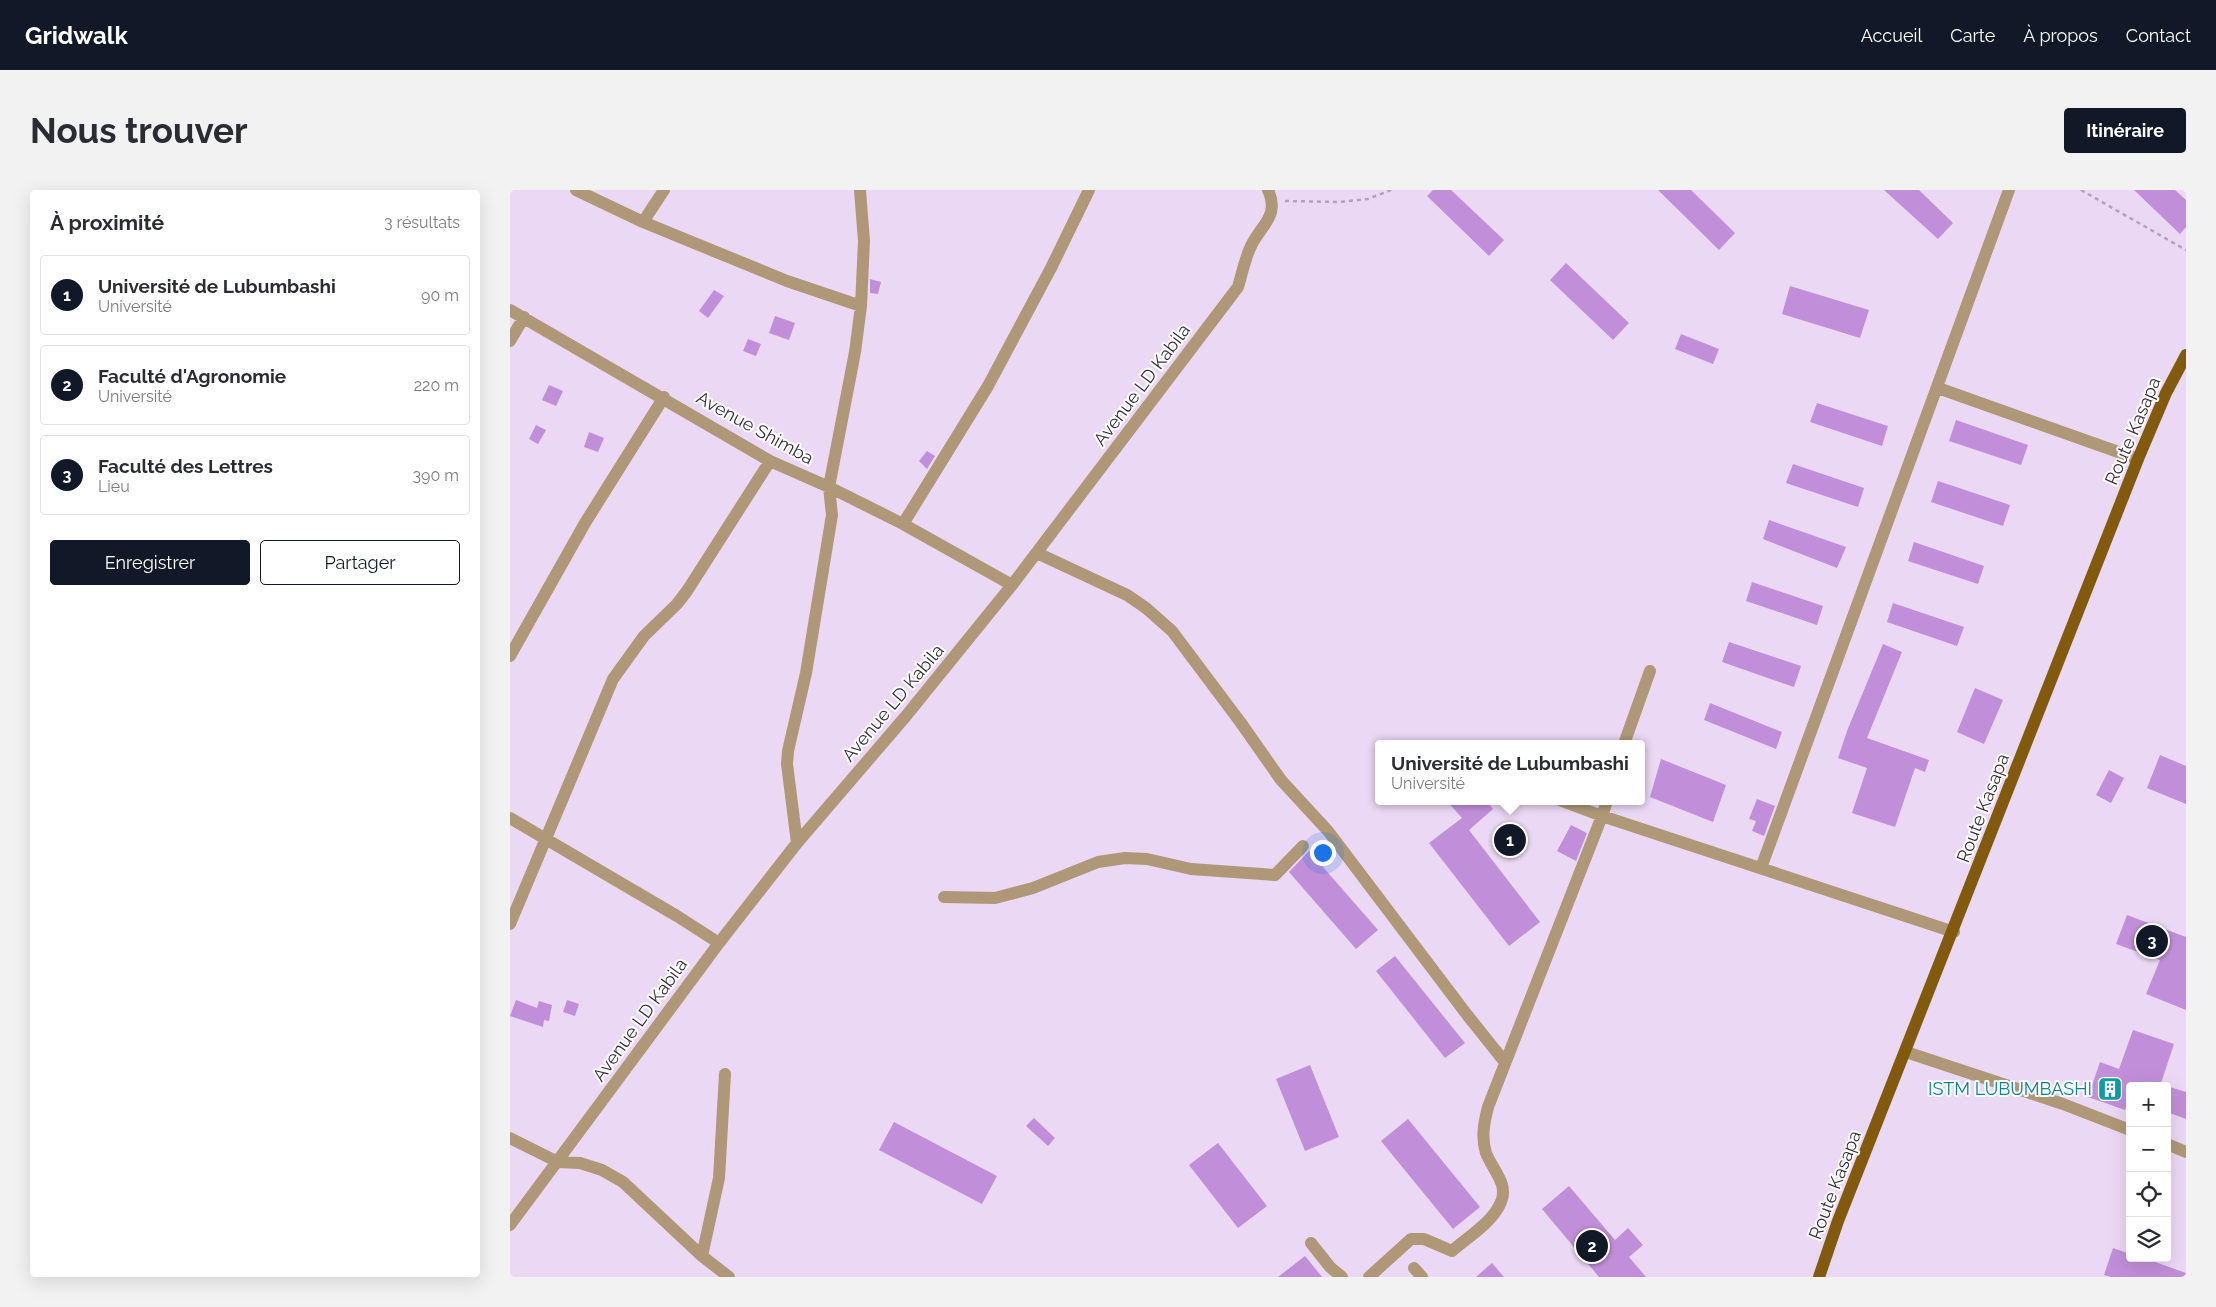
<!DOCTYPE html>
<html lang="fr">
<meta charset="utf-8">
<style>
body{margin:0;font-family:Raleway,sans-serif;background:#f2f2f3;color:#2b2b33}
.controls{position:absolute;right:15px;bottom:15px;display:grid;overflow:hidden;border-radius:5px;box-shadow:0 5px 20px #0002}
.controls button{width:45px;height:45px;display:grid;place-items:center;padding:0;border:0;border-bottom:1px solid #e1e1e2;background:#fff;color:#2b2b33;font:25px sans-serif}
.you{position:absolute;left:812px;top:662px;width:18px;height:18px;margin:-12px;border:4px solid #fff;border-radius:50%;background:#1a73e8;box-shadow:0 0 0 8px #1a73e833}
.badge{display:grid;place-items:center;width:32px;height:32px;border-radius:50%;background:#111827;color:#fff;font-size:16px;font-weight:700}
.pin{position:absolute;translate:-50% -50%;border:2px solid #fff;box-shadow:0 1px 5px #0006}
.popup{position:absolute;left:865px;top:550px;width:270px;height:65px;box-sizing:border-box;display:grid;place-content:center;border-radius:5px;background:#fff;filter:drop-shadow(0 1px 4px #0005);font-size:16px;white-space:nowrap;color:#7c7c81}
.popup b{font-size:19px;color:#2b2b33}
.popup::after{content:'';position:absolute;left:50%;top:100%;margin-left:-10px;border:10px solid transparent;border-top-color:#fff}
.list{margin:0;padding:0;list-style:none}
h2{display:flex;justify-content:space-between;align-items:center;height:65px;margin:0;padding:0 20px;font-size:21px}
h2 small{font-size:16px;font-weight:400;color:#7c7c81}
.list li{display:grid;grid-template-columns:32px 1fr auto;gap:15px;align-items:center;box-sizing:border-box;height:80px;margin:0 10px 10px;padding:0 10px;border:1px solid #e1e1e2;border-radius:5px}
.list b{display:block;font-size:19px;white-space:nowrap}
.list p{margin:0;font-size:16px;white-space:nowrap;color:#7c7c81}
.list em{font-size:16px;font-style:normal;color:#7c7c81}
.actions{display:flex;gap:10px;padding:15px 20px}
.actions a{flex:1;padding:11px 0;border:1px solid #111827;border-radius:5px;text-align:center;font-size:18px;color:#111827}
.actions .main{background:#111827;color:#fff}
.icon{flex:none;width:28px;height:28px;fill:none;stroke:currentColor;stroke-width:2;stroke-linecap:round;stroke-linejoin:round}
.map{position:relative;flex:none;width:1676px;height:1087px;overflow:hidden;border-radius:5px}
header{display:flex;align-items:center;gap:30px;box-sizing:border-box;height:70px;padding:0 25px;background:#111827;color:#fff}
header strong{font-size:24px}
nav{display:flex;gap:28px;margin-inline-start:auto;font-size:18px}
.intro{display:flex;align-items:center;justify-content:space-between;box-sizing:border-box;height:120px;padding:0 30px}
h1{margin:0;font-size:35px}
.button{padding:12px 22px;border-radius:5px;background:#111827;color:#fff;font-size:18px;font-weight:700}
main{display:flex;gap:30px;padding:0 30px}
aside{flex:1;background:#fff;border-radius:5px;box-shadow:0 5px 20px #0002}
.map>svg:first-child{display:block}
.building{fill:#c18fd9}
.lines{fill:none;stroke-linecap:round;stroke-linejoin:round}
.path{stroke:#b1a2b8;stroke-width:2.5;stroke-dasharray:4 4;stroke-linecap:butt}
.minor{stroke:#ae9877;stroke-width:12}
.major{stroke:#825a0d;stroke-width:12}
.labels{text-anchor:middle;stroke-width:4;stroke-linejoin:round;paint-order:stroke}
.street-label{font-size:18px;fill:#352d38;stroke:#fff}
.culture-label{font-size:18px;fill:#0d838f;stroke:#fff;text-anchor:end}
</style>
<header>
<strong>Gridwalk</strong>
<nav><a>Accueil</a><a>Carte</a><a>À propos</a><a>Contact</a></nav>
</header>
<div class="intro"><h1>Nous trouver</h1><a class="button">Itinéraire</a></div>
<main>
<aside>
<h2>À proximité<small>3 résultats</small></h2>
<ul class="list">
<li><span class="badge">1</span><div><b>Université de Lubumbashi</b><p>Université</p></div><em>90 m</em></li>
<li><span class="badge">2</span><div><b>Faculté d'Agronomie</b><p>Université</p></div><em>220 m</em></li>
<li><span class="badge">3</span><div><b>Faculté des Lettres</b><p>Lieu</p></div><em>390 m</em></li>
</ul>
<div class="actions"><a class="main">Enregistrer</a><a>Partager</a></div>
</aside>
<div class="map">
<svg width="1676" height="1087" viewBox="0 0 1676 1087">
<rect width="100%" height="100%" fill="#ebd8f4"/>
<path class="building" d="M923 0H941L994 50 979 66 917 6Z
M1148 0H1181L1225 43 1209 60Z
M1374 0H1409L1443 33 1428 49Z
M1624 0H1665L1676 10V37L1670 44Z
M1056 73 1119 133 1103 150 1040 90Z
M360 89 371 92 368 104 360 103Z
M1280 96 1359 120 1350 148 1272 124Z
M204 100 214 106 198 128 189 121Z
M265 126 285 133 279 150 259 143Z
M1171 144 1209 159 1203 174 1165 159Z
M238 149 251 154 246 166 233 161Z
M39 195 53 201 46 216 32 210Z
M1307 213 1378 236 1372 256 1300 232Z
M1446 230 1518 255 1511 275 1439 251Z
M26 235 36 240 28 254 19 249Z
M79 242 94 248 88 262 74 257Z
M417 261 425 266 417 279 409 271Z
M1283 274 1354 298 1348 317 1276 293Z
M1428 291 1500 315 1493 336 1421 312Z
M1259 330 1336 357 1327 378 1253 349Z
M1404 352 1474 376 1468 394 1398 371Z
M1242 392 1313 416 1307 435 1236 411Z
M1383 413 1454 437 1447 456 1377 432Z
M1219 452 1291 476 1284 497 1212 472Z
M1373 454 1392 462 1357 548 1419 570 1415 582 1405 578 1385 637 1342 623 1357 578 1328 568 1337 541Z
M1465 498 1493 510 1474 554 1447 542Z
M1200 513 1272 542 1266 559 1194 530Z
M1650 565 1676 576V614L1637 598Z
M1151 569 1216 595 1203 632 1140 607Z
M1599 580 1614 588 1601 613 1586 605Z
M1247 609 1265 616 1254 646 1242 641 1246 631 1239 629Z
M937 611H976L983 619 959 640 1030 732 999 756 919 653 952 628Z
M1061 635 1077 643 1066 671 1047 661Z
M799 661 868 740 846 759 779 682Z
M1617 725 1676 747V820L1636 804 1650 770 1606 754Z
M885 766 955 853 935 868 866 781Z
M6 810 27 818 29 811 42 815 39 831 34 830 33 837 0 826Z
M57 810 69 814 65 826 53 822Z
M1623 840 1664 854 1650 896H1620V906L1615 920 1578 907 1590 872 1609 879Z
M800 875 829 947 795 961 766 889Z
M1657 896 1676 902V929L1657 922Z
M524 928 545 948 538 956 516 936Z
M898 929 970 1017 943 1039 871 951Z
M384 932 487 986 472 1014 369 960Z
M708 953 757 1016 728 1038 679 975Z
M1059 996 1105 1050 1118 1038 1133 1055 1119 1067 1136 1087H1089L1032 1019Z
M1603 1058 1620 1064V1068H1634L1676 1083V1087H1601L1594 1085Z
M795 1066 812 1087H768Z
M982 1073 994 1087H966Z"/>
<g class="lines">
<path class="path" d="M1571 0 1676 60
M775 11 829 12 858 9 881 0"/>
<path class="minor" d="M66 0 133 32 154 0
M133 32 277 91 351 116
M0 120 260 271 319 297 393 334 502 395
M0 151 14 127
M1428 198 1628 269
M393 334 478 196 541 78 579 0
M527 363 617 405 636 418 662 441 731 533 771 590 818 641 958 826 994 871
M0 466 75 333 154 207
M1114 554 1140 481
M1052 611 1092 626 1097 611
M0 628 167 726 209 753
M287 653 277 574 278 561 296 483 322 325 319 297 345 162 351 116 354 51 350 0
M1251 678 1499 0
M434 707 485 708 523 698 588 672 615 668 637 669 681 679 765 685 793 656
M0 734 103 489 134 446 167 414 177 401 260 271
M1396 862 1553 914 1620 940
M0 948 48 972 70 973 92 980 113 992 192 1066 219 1087
M1657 954 1676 962
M0 1035 209 753 287 653 396 526 502 395 728 97C732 84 735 68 741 56 751 35 770 26 758 0
M801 1053 820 1077 832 1087
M192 1066 209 988 215 884
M904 1078 912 1087
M859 1087 901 1049H914L942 1061C958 1047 983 1032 991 1012 999 994 982 979 976 963 971 947 974 933 978 917L1092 626 1444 742"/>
<path class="major" d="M1309 1087 1328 1031 1628 269 1656 203 1676 165"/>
</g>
<defs>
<symbol id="building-square" viewBox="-11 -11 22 22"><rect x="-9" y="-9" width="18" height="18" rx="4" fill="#0f9aa8" stroke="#fff"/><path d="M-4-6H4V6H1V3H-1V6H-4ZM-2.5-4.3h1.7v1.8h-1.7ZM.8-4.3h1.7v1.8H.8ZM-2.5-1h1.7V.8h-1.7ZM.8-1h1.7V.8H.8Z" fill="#fff"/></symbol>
</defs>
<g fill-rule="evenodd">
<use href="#building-square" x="1586" y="885" width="28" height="28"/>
</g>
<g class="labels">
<g class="street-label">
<text transform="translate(632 195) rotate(-53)" y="6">Avenue LD Kabila</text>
<text transform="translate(245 238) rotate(29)" y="6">Avenue Shimba</text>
<text transform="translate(1623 241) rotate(-67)" y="6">Route Kasapa</text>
<text transform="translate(383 513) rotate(-50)" y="6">Avenue LD Kabila</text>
<text transform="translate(1473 618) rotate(-69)" y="6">Route Kasapa</text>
<text transform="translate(130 830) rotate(-54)" y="6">Avenue LD Kabila</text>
<text transform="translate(1325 995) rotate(-69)" y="6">Route Kasapa</text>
</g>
<g class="culture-label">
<text x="1582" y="905">ISTM LUBUMBASHI</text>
</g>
</g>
</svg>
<div class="controls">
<button>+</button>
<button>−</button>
<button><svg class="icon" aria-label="locate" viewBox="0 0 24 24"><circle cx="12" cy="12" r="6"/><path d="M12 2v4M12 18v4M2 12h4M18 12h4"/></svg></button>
<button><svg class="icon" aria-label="layers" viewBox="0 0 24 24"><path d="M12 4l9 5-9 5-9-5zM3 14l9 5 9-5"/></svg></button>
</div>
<div class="you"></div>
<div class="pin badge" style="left:1000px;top:650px">1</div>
<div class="popup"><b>Université de Lubumbashi</b>Université</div>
<div class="pin badge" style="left:1082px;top:1056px">2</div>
<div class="pin badge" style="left:1642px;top:751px">3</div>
</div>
</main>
